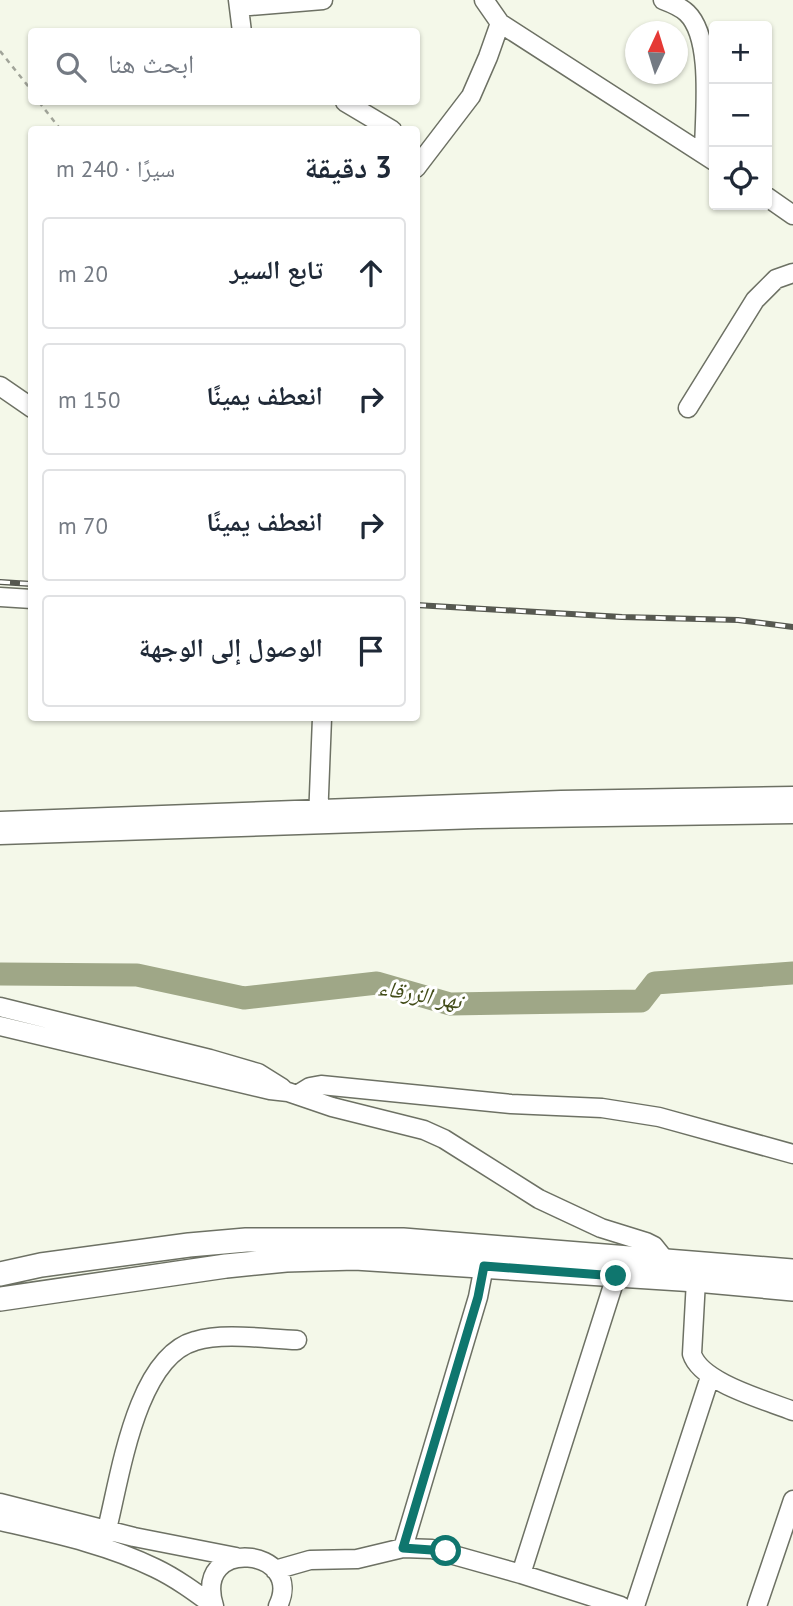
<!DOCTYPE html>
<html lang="ar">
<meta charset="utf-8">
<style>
body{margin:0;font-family:"PT Sans","Noto Naskh Arabic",sans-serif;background:#f2f2f3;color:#1f2937;direction:rtl}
.controls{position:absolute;right:21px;top:21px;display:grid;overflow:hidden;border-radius:7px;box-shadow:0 2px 5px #0004}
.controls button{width:63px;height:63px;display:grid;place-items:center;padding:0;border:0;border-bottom:2px solid #e0e1e3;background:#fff;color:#1f2937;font:35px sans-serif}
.compass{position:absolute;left:625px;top:21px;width:63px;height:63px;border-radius:50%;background:#fff;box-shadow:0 2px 5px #0004;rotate:4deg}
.stop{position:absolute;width:21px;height:21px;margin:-16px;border:5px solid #0f766e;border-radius:50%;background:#fff}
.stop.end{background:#0f766e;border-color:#fff;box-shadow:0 2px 7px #0008}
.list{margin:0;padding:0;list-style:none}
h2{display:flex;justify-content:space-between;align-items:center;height:91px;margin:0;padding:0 28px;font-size:30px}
h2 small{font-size:23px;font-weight:400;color:#747a83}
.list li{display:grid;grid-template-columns:46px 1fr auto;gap:21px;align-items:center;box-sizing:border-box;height:112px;margin:0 14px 14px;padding:0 14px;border:2px solid #e0e1e3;border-radius:7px}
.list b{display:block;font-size:26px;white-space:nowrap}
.list em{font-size:23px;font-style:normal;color:#747a83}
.icon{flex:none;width:38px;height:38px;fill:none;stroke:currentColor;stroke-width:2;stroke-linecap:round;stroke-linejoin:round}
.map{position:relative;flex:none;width:793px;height:1606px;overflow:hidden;direction:ltr}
.search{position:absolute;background:#fff;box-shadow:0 2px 5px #0004;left:28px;top:28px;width:392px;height:77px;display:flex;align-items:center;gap:18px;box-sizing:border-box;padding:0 24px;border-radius:7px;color:#747a83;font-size:26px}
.panel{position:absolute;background:#fff;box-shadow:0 2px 5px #0004;left:28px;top:126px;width:392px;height:595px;border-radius:7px;direction:rtl}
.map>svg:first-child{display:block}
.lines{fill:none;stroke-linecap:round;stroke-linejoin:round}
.river{stroke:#9fa787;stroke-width:23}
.minor-casing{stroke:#6d7164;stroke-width:21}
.major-casing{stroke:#6d7164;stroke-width:26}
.path{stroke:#a1a499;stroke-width:2.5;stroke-dasharray:5 5;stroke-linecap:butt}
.minor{stroke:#fff;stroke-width:18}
.major{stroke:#fff;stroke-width:23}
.rail-casing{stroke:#565850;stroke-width:6}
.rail{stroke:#fff;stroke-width:3.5;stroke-dasharray:10;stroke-linecap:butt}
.route{stroke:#0f766e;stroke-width:9}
.labels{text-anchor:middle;stroke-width:6;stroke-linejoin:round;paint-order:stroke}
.water-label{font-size:23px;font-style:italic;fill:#434d19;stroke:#fff}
</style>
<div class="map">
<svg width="793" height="1606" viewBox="0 0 793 1606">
<rect width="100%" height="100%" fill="#f4f8e9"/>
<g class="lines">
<path class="river" d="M0 974 137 975 244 998 377 983 450 1004 641 1001 655 983 793 973"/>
<defs>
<path id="minor" d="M238 0 242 32
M484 0 500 23 714 161
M663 0C671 3 681 7 687 13 714 39 704 117 704 154
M239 7 323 0
M345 102 392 130
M416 168 471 96 488 57 500 23
M767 197 793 215
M0 386 32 408
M688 408 755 300 776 279 793 273
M0 597 32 599
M318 820 322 718
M0 821 561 800 793 796
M0 835 478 819 793 814
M0 1007 210 1059 258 1073 282 1088
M0 1026 270 1090 288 1092 332 1107 424 1130 444 1139 539 1199 601 1228 646 1242 654 1246 666 1261 667 1269
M297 1095 310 1087 321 1085 511 1104 602 1108 659 1117 793 1154
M696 1280 692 1354C701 1383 766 1400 793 1411
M0 1503 134 1537 236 1557
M0 1521C52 1533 106 1544 155 1568 176 1578 195 1592 214 1606
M107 1529C120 1478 136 1357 195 1341 224 1332 266 1339 297 1340
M403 1548 478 1297 484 1266
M275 1570 310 1560 357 1559 403 1548 432 1549 521 1574 621 1606
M521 1574 616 1276
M214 1606C192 1535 306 1548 278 1606
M635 1606 710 1377
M757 1606 793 1500"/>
<path id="major" d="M0 1274 41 1265 189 1245 246 1240H403L793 1271
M0 1299 226 1266 286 1260 355 1258 696 1280 793 1289"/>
</defs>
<use href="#minor" class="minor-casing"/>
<use href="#major" class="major-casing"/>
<path class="path" d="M0 51 32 91
M39 102 61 130"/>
<use href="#minor" class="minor"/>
<use href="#major" class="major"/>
<defs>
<path id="rail" d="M0 582 32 584
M416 605 622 617 738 620 793 627"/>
</defs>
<use href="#rail" class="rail-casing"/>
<use href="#rail" class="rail"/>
</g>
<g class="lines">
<path class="route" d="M446 1551 403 1548 478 1297 484 1266 616 1276"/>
</g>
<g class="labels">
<g class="water-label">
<text transform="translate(420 994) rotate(10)" y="8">نهر الزرقاء</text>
</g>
</g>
</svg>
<div class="controls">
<button>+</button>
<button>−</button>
<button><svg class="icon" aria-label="locate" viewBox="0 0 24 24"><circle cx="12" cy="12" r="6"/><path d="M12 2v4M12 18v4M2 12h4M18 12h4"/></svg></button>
</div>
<svg class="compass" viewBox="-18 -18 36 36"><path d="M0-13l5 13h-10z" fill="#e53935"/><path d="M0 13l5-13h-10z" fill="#747a83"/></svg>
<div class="stop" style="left:446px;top:1551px"></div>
<div class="stop end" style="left:616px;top:1276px"></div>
<div class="search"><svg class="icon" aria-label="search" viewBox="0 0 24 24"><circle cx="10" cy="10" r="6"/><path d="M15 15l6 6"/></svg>ابحث هنا</div>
<section class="panel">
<h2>3 دقيقة<small>سيرًا · 240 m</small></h2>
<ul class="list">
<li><svg class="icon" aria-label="ahead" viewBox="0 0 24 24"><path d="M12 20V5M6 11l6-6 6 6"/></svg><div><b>تابع السير</b></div><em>20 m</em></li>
<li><svg class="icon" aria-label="right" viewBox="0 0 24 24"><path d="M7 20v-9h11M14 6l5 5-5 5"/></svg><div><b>انعطف يمينًا</b></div><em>150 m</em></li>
<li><svg class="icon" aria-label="right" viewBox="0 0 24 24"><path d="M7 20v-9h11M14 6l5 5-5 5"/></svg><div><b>انعطف يمينًا</b></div><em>70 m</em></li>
<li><svg class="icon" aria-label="arrive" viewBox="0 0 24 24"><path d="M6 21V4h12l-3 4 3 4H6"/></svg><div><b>الوصول إلى الوجهة</b></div></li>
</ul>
</section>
</div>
